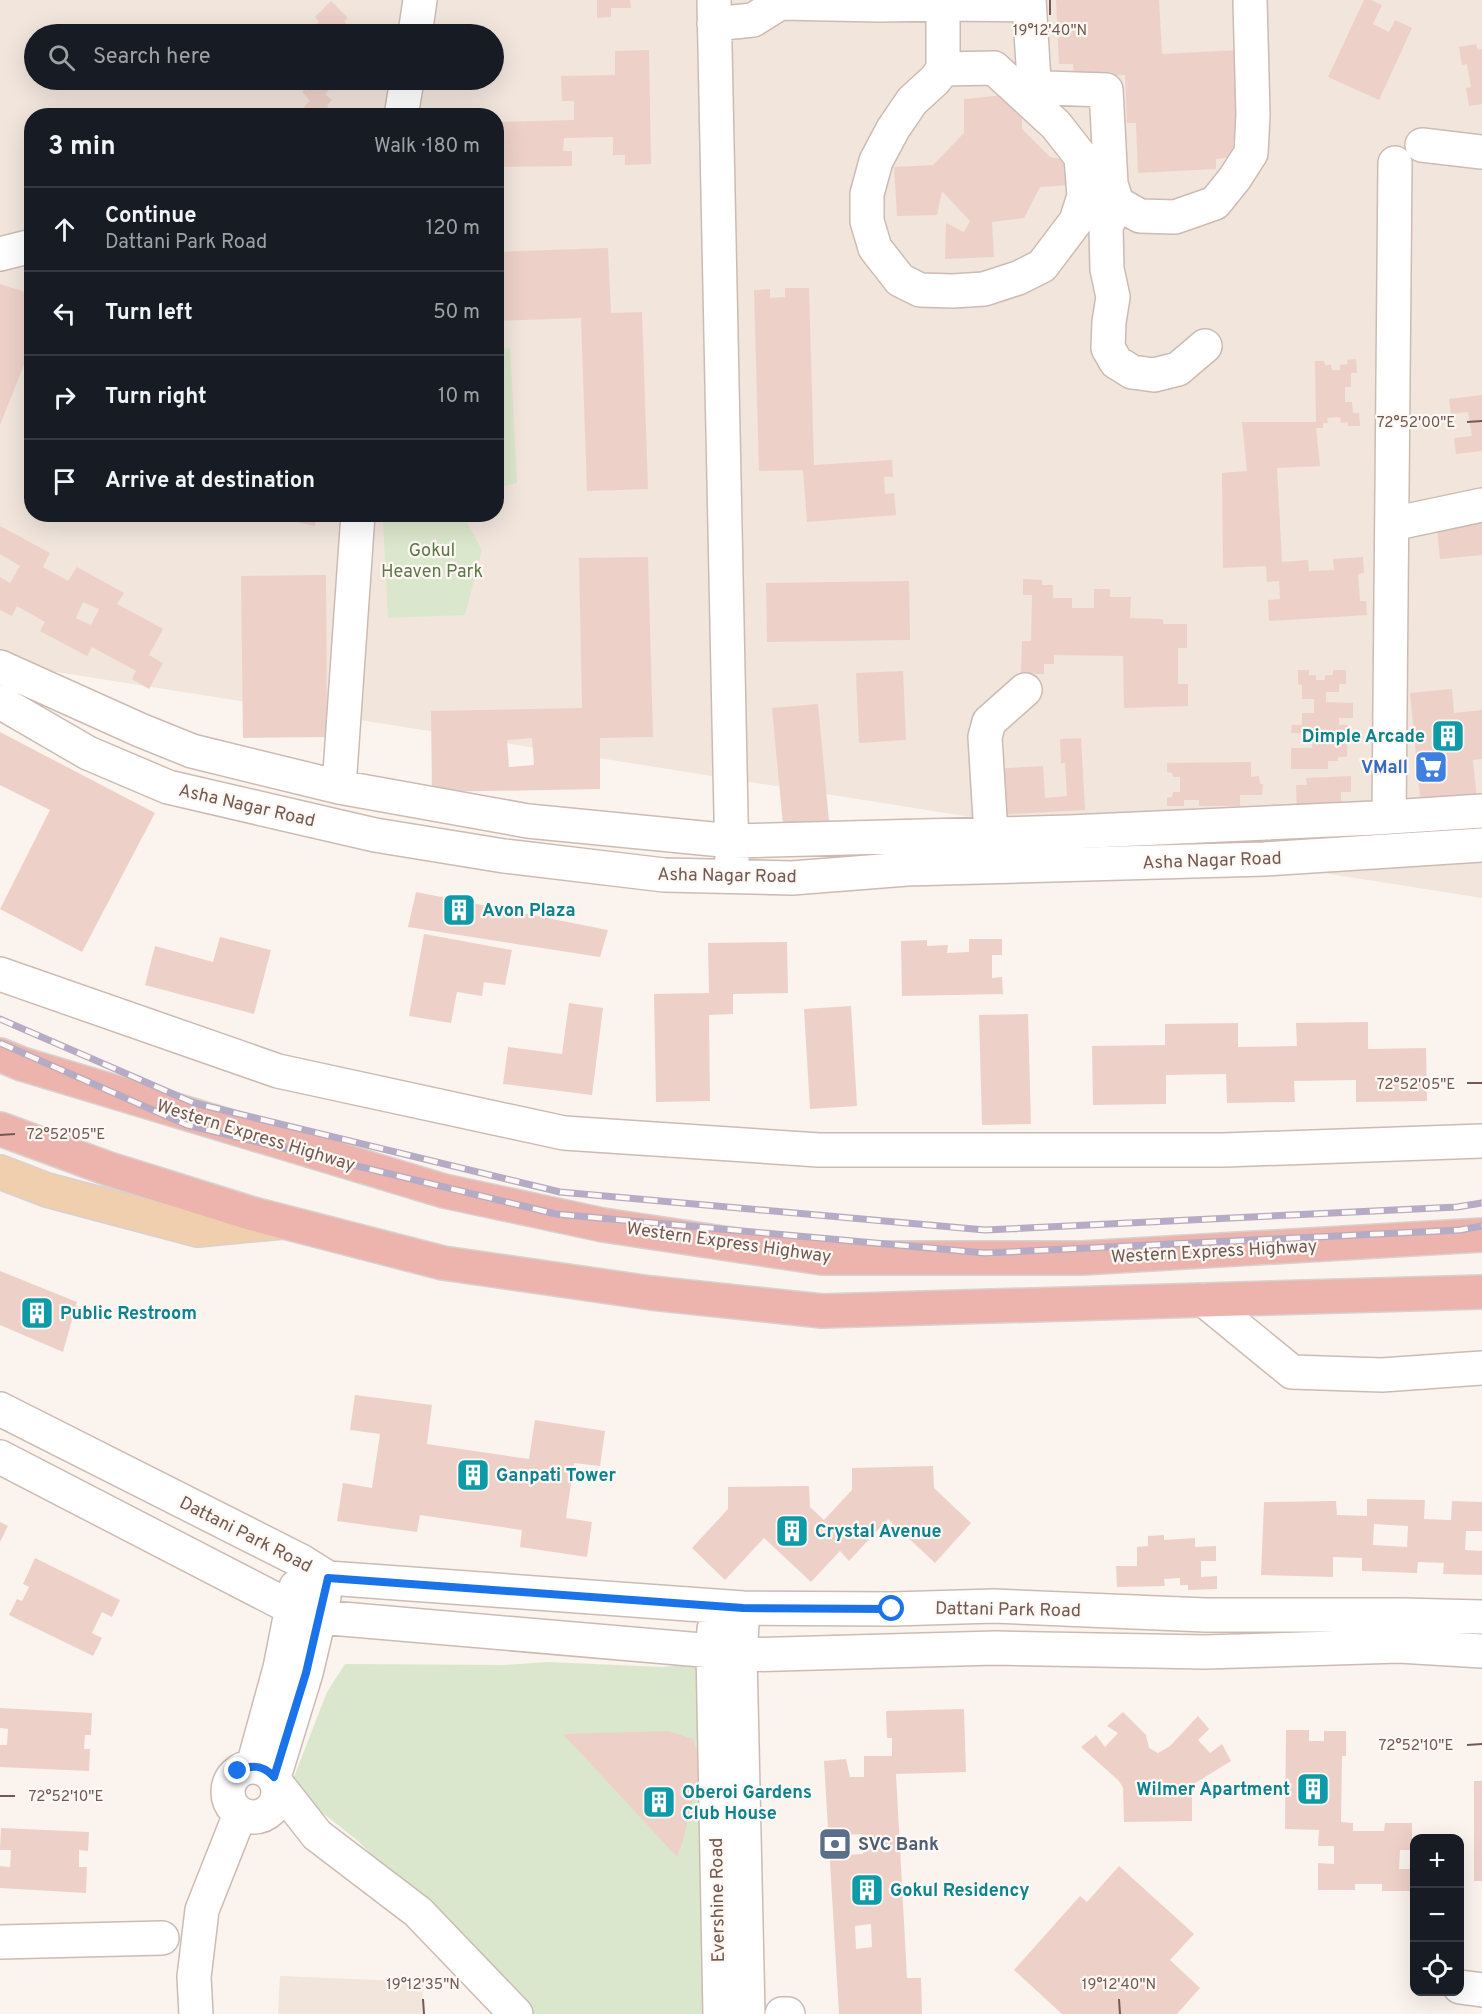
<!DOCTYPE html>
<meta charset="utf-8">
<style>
body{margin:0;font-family:Overpass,sans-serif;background:#242831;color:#f1f3f6}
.controls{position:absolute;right:18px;bottom:18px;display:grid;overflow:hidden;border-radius:12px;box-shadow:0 6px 24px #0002}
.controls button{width:54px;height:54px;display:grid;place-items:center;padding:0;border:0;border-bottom:2px solid #363941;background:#171b24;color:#f1f3f6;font:30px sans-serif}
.stop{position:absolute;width:18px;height:18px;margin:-14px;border:4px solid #1a73e8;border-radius:50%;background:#fff}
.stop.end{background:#1a73e8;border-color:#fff;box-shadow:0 2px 6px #0008}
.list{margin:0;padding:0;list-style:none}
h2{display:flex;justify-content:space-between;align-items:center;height:78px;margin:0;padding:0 24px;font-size:26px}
h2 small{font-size:20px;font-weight:400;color:#9ea1a6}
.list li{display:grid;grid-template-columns:39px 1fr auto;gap:18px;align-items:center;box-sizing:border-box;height:84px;padding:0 24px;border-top:2px solid #363941}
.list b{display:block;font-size:22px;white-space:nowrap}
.list p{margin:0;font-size:20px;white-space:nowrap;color:#9ea1a6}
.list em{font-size:20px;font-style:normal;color:#9ea1a6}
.icon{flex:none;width:33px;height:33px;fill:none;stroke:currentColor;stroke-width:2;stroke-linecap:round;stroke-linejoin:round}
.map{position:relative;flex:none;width:1482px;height:2014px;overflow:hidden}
.search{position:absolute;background:#171b24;box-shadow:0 6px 24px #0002;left:24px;top:24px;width:480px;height:66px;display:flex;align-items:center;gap:15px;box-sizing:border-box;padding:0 21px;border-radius:33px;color:#9ea1a6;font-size:22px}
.panel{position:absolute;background:#171b24;box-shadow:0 6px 24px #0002;left:24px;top:108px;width:480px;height:414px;border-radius:24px}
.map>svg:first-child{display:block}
.residential{fill:#f1e5dc;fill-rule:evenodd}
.green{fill:#dbe7cc}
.building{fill:#edd1c8;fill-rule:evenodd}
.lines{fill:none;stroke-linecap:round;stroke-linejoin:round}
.minor-casing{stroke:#ccbbb3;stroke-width:36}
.major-casing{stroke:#d8d1cf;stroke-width:36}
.highway-casing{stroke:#d8d1cf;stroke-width:36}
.minor{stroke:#fff;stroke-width:33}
.major{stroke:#f0cfae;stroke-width:33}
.highway{stroke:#ecb4ac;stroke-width:33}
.rail-casing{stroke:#b5abc4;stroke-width:7}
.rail{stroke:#fdf8f3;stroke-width:4.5;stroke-dasharray:14;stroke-linecap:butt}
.route{stroke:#1a73e8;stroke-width:8}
.ticks{fill:none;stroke:#735952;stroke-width:2}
.labels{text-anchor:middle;stroke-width:4.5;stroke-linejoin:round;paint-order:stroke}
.park-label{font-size:18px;fill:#5e784b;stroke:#fdf8f3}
.culture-label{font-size:18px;font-weight:bold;fill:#0d838f;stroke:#fdf8f3;text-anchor:start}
.shop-label{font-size:18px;font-weight:bold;fill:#366cbe;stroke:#fdf8f3;text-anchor:end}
.street-label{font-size:18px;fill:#735952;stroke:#fdf8f3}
.service-label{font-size:18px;font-weight:bold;fill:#4e5e75;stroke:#fdf8f3;text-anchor:start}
.ticks-label{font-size:15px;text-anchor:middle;fill:#735952;stroke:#fdf8f3;stroke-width:4.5;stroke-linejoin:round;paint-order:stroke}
</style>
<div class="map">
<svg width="1482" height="2014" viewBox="0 0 1482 2014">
<rect width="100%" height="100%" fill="#fbf3ed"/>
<path class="residential" d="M0 0H1482V898L0 663ZM34 34H494V80H34ZM32 116H496V514H32Z
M280 1976 423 1982 422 2014H278Z"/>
<path class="green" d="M510 348 517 483 497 488V349Z
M385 515H463L482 550 465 615 388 618 383 521Z
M548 1662 662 1667 687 1665 732 1669 743 2014H530L358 1841 290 1787 327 1692 345 1664 504 1665Z"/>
<path class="building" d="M597 0H630L631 8H611V17L597 18Z
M1056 0H1159L1162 54 1239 50 1244 139 1233 140 1234 157 1216 159V169L1138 173 1136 123H1127L1125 75 1074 78 1073 64H1059Z
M1364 0H1371L1382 5 1373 24 1389 32 1395 20 1412 28 1379 100 1328 77Z
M331 1 348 18 344 21 351 29 346 33 348 34H319L312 28 319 22 315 17Z
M1476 44 1478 50 1482 49V104L1469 106 1466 88 1471 87 1467 64 1462 65 1459 47Z
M649 50 651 164 625 165V155H613V137L564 138 563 151H572V166L496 167V122L574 120V101H562L561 76 615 75V51Z
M302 80H326L322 84 329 90 325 94 332 100 327 106 336 116H306L308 114 302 109 310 101 302 92 308 85Z
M1004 95 1022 112V129L1050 157 1072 161 1071 185 1040 187 1024 218 992 222 994 257 945 259 946 223 964 232 970 221 942 191 937 215 897 216 894 167 933 165 964 133V99Z
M608 248 611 313 642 312 648 489 587 491 581 318 496 321V252Z
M0 284 32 294V345L0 425Z
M785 288H809L814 465 892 460 893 477H884L885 494 894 493 896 515 807 522 803 470 759 471 754 290 770 289V298L785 297Z
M1356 359 1357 373H1351V387H1345V402H1352L1353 413H1359L1360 426H1348V422L1341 423 1340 417 1327 418 1328 423H1323V428H1316L1320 466 1277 468 1282 562 1308 560 1309 571 1334 570 1333 559 1363 557 1364 573 1358 574 1360 601H1366L1367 615 1269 621 1268 600 1280 599 1279 581 1267 582 1266 566 1223 568 1222 473 1247 471 1242 422H1316L1315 361H1324L1325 365H1331L1332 370H1340V365L1348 364 1347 360Z
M1482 395V451L1456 454 1454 438 1472 436 1468 412 1451 414 1449 399Z
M258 514H317L315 526Z
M1482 524V555L1440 559 1437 528Z
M0 526 50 553 43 567 68 581 77 567 124 593 117 604 163 629 149 655 163 663 149 689 132 679 136 671 92 647 87 656 40 631 45 622 17 606 12 616 0 610V577L10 583 20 566 0 554ZM83 602 99 609 91 625 76 618Z
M648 557 653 737 600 738V789L432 792 431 711 582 708 579 558ZM532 738 534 765 509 767 507 740Z
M326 575 327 737 243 738 241 576Z
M1023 579 1042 580V585H1053V598H1072V608H1094V589H1110V597H1131L1130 618 1163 619V624H1187V648H1178V684H1188V706L1124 708 1123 656 1054 655V664H1044V674H1021L1022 641H1031L1032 595H1023Z
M909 581 910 640 767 642 766 583Z
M1298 670H1309V675H1316V680H1325V675H1333V670H1346V684H1339V692H1326V702L1353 703V718H1339V725H1348L1347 757H1338V761H1328V769H1291V748H1312L1313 734 1291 733 1292 725H1302V713H1314V699H1302V685L1298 684Z
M903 671 906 740 859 743 856 673Z
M1452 689 1454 713 1482 710V759L1473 760 1477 800 1421 806 1410 693Z
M818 704 829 821 783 825 772 708Z
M0 732 155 813 82 952 0 909 50 810 0 785Z
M1081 738 1085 810 995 815 992 769 1043 766 1045 798 1067 796 1065 763H1061L1060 739Z
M1251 762V777L1259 776 1260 784H1263L1262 795H1240V806H1199V800H1184V806H1167V798L1172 797 1173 792H1180V777H1173L1172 773 1167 772V763Z
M1351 776V792H1341V814L1325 811V803L1314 804V811L1297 815 1296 785H1307L1306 778Z
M416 892 608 930 600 957 408 927Z
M424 934 512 950 505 985 484 982 482 996 457 992 451 1023 409 1016Z
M220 937 271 950 254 1014 145 985 155 946 213 962Z
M969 939H1002V955H992V978L1002 977 1003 994 902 996 901 941 927 940V946L948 945 947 953 969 952Z
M787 942 788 993 733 994V1014L709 1015 710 1101 656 1102 654 994 709 993 708 943Z
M569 1003 603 1008 592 1095 503 1084 508 1047 562 1054Z
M851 1006 857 1106 810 1109 804 1009Z
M1028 1014 1031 1124 982 1125 979 1015Z
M1368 1022V1049L1426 1048 1427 1101 1356 1102V1080L1294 1081 1295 1102 1227 1103 1226 1074 1166 1075V1104L1093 1105 1092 1046 1165 1045V1024L1238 1023V1047L1297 1046 1296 1023Z
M0 1271 77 1302 63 1352 0 1325Z
M355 1395 432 1405 427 1444 529 1459 535 1420 605 1431 600 1466 574 1463 566 1518 592 1522 587 1557 520 1547 522 1530 420 1515 417 1532 337 1521 343 1483 372 1488 380 1434 350 1430Z
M933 1466 934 1488 971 1523 935 1563 888 1519 849 1561 840 1551 811 1582 764 1538 725 1580 692 1548 728 1509V1487L809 1486 810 1507 824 1520 852 1490V1468Z
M1367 1499 1425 1500 1424 1519 1451 1520 1452 1501 1482 1502V1531H1466L1465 1550 1482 1551V1575L1443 1574 1444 1563 1418 1562 1417 1573 1362 1571V1558L1333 1557V1577L1261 1575 1264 1502 1336 1501 1337 1515 1367 1516ZM1374 1524 1408 1526 1407 1547 1373 1545Z
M0 1522 8 1526 0 1542Z
M1164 1535V1540L1195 1538V1547L1216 1546V1561H1201V1577L1217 1576V1589L1188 1590V1585H1180V1578L1164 1579 1165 1586 1117 1587 1116 1566H1137V1547L1148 1546V1536Z
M35 1558 120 1600 112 1617 102 1612 92 1633 102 1638 93 1656 9 1615 17 1599 22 1601 29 1587 23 1584Z
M0 1708 92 1713 91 1735H85L84 1749H90L89 1771 0 1767V1745H7L8 1729 0 1728Z
M964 1709 966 1772 896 1774 907 1978H921L922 2014H839L824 1761 846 1759 850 1777H864V1756H892V1738H887L886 1711ZM862 1834 863 1854 845 1855 844 1835ZM871 1924 872 1947 856 1949 855 1926Z
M1123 1712 1146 1735 1149 1748 1158 1753 1170 1746 1198 1716 1209 1729 1198 1740 1210 1753 1222 1744 1231 1761 1192 1785V1821L1124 1822 1123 1788 1119 1781 1081 1747 1096 1735 1105 1747 1118 1733 1107 1726Z
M1286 1730H1309V1741H1324V1731H1346V1756H1342L1341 1822 1353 1823V1831H1384L1385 1823H1412V1850H1400L1399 1869H1411V1891H1382V1884H1355V1890H1318V1863L1334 1864V1846H1318L1319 1830 1285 1829Z
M668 1731 693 1739 701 1763 683 1841 677 1857 563 1734Z
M1474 1781H1482V1881H1474Z
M1 1828 89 1832 88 1851 79 1850V1867H87L86 1893 0 1888V1866L10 1867 11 1850H0Z
M1119 1866 1194 1934 1170 1960 1200 1988 1177 2014H1062L1014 1970 1080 1896 1087 1902Z"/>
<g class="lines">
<defs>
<path id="minor" d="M714 0 732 863
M1029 0 1034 81 1039 86 1046 88 1106 90 1111 184 1117 203 1140 216 1175 217 1215 203 1235 178 1251 153 1253 115 1250 0
M880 5 943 4V0
M714 24 753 20 780 3 880 5 879 0
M415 34 420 0
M943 69 994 68 1056 125 1081 157 1084 196 1076 221 1042 266 1018 278 984 289 953 291 920 290 900 280 875 248 867 221V194L876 161 893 129 912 101 935 80 943 69V4L1029 5
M401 116 407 80
M1422 145 1482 152
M1117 203 1106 227 1107 269 1113 297 1109 322 1108 348 1116 362 1132 372 1154 375 1178 369 1205 346
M0 254 32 246
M1392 524 1482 505
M0 667 140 730 192 751 339 787 528 821 732 841 1070 832 1375 818 1482 811
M0 702 88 753 168 787 375 835 504 856 664 875 792 878 907 869 1264 859 1482 845
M339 787 358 514
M1389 817 1395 163
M991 835 985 737 989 722 1025 690
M0 974 278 1071 564 1133 819 1150H1224L1482 1141
M1204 1300 1292 1372 1382 1375 1482 1368
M0 1409 301 1561 328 1578 743 1608 892 1609 994 1606 1205 1615H1401L1482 1617
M0 1457 292 1608 319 1617 713 1651 740 1655 995 1648 1205 1652 1399 1646 1482 1651
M743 1608 740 1655 748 2014
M714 1629 713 1651 720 2014
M253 1766 280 1668 296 1587
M228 1792a25 25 0 1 1 50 0a25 25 0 1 1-50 0Z
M274 1777 306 1673 324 1597
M277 1784 317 1835 418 1912 516 2014
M0 1942 162 1938
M1460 1987 1482 1990
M196 2014 194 1977 202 1910 240 1814
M782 2014H788"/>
<path id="major" d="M0 1172 47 1190 198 1230 283 1222"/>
<path id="highway" d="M0 1055 22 1064 444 1191 603 1225 822 1258H1082L1482 1235
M0 1129 109 1169 253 1214 443 1263 651 1293 822 1311 1482 1292"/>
</defs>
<use href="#minor" class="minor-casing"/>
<use href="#major" class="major-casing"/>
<use href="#highway" class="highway-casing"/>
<use href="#minor" class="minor"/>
<use href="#major" class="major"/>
<use href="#highway" class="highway"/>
<defs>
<path id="rail" d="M0 1019 194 1103 560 1192 985 1230 1457 1207 1482 1203
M0 1043 187 1125 556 1214 985 1253 1460 1230 1482 1226"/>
</defs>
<use href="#rail" class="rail-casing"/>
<use href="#rail" class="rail"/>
</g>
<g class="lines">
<path class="route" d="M238 1771C252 1764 263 1765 274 1777L306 1673 328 1578 743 1608 892 1609"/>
</g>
<path class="ticks" d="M1050 0V15M1467 422 1482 421M1467 1083H1482M0 1135 15 1134M1467 1745 1482 1744M0 1796H15M423 1999 424 2014M1119 1999 1120 2014"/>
<defs>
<symbol id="building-square" viewBox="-11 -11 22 22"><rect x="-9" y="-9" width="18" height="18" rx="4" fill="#0f9aa8" stroke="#fdf8f3"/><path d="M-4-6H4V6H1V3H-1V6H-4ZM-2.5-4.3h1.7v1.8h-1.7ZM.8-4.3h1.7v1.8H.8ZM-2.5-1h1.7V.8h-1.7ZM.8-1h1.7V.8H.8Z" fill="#fff"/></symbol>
<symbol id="supermarket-square" viewBox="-11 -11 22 22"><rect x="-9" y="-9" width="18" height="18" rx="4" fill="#3f7fe0" stroke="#fdf8f3"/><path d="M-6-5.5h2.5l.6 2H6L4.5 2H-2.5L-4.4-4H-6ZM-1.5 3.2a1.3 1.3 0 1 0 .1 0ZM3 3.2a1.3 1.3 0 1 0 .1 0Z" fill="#fff"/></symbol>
<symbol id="bank-square" viewBox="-11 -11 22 22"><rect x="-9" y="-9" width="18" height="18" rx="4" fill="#5c6f8a" stroke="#fdf8f3"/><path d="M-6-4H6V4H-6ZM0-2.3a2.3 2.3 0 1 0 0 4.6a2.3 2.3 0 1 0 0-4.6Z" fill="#fff"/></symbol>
</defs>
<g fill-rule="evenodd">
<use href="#building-square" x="1429" y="717" width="38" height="38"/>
<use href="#supermarket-square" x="1412" y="748" width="38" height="38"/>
<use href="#building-square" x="440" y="891" width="38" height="38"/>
<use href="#building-square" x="18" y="1294" width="38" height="38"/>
<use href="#building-square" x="454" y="1456" width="38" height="38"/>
<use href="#building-square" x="773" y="1512" width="38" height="38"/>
<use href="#building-square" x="1294" y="1770" width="38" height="38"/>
<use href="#building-square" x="640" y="1783" width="38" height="38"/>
<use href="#bank-square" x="816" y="1825" width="38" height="38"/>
<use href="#building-square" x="848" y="1871" width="38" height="38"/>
</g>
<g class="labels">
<g class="park-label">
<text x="432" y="556">Gokul<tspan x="432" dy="21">Heaven Park</tspan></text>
</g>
<g class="culture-label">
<text x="1425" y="742" text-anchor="end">Dimple Arcade</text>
<text x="482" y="916">Avon Plaza</text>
<text x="60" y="1319">Public Restroom</text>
<text x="496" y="1481">Ganpati Tower</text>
<text x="815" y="1537">Crystal Avenue</text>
<text x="1290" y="1795" text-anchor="end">Wilmer Apartment</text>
<text x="682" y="1798">Oberoi Gardens<tspan x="682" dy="21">Club House</tspan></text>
<text x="890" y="1896">Gokul Residency</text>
</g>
<g class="shop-label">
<text x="1408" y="773">VMall</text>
</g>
<g class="street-label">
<text transform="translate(247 805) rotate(13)" y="6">Asha Nagar Road</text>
<text transform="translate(1212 860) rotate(-2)" y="6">Asha Nagar Road</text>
<text transform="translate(727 875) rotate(1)" y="6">Asha Nagar Road</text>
<text transform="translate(256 1135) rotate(17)" y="6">Western Express Highway</text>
<text transform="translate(729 1242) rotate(8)" y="6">Western Express Highway</text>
<text transform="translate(1214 1251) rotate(-3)" y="6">Western Express Highway</text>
<text transform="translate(246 1534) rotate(27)" y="6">Dattani Park Road</text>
<text transform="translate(1008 1609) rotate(1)" y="6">Dattani Park Road</text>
<text transform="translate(717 1900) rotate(-91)" y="6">Evershine Road</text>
</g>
<g class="service-label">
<text x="858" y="1850">SVC Bank</text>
</g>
</g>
<g class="ticks-label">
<text x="1050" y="35">19°12'40"N</text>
<text x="1416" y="427">72°52'00"E</text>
<text x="1416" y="1089">72°52'05"E</text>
<text x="66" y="1139">72°52'05"E</text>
<text x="1416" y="1750">72°52'10"E</text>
<text x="66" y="1801">72°52'10"E</text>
<text x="423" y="1989">19°12'35"N</text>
<text x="1119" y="1989">19°12'40"N</text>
</g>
</svg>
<div class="controls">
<button>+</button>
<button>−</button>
<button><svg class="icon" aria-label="locate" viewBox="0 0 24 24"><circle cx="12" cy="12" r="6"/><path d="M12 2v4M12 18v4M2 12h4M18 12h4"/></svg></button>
</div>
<div class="stop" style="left:892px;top:1609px"></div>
<div class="stop end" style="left:238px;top:1771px"></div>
<div class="search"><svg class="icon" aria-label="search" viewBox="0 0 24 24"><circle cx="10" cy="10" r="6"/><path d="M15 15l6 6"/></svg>Search here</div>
<section class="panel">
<h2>3 min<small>Walk · 180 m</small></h2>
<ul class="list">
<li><svg class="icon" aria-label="ahead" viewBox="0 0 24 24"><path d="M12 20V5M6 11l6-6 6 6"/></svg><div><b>Continue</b><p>Dattani Park Road</p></div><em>120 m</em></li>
<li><svg class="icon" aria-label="left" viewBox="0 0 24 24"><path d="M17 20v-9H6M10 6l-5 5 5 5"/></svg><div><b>Turn left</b></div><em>50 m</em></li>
<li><svg class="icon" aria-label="right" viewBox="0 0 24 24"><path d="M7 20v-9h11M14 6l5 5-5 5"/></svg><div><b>Turn right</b></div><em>10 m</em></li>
<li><svg class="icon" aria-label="arrive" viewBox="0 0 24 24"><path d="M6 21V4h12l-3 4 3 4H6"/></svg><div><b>Arrive at destination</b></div></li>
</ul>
</section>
</div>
